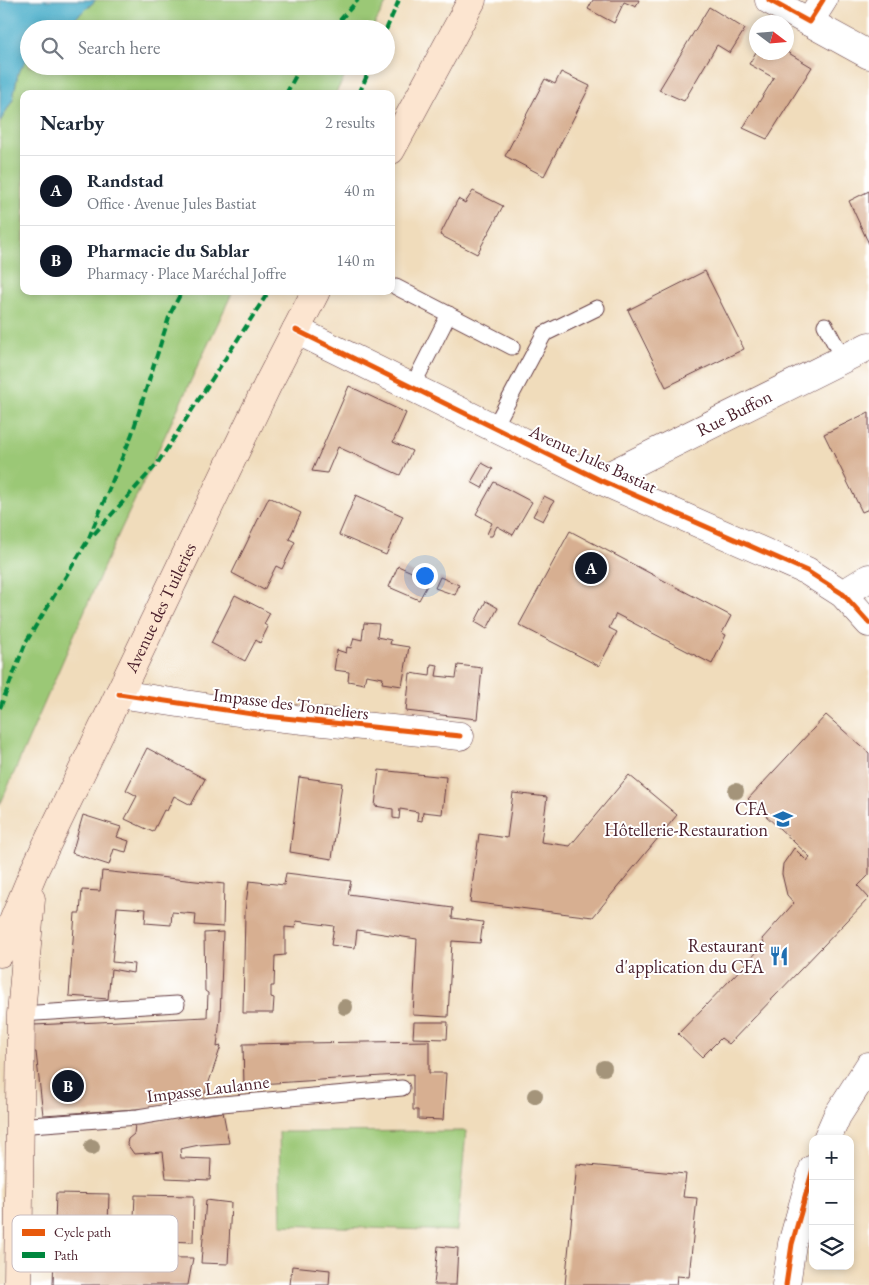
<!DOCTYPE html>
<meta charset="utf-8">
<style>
body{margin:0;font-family:"EB Garamond",serif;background:#f2f2f3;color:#1f2937}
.controls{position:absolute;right:15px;bottom:15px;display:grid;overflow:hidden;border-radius:10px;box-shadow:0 2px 8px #0003}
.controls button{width:45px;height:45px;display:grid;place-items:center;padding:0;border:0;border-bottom:1px solid #e0e1e3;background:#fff;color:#1f2937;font:25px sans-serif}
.compass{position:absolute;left:749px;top:15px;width:45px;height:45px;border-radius:50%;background:#fff;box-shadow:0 2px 8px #0003;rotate:106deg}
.you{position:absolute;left:424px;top:575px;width:18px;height:18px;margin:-12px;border:4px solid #fff;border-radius:50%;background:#1a73e8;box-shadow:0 0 0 8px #1a73e833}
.badge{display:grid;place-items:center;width:32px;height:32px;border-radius:50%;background:#111827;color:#fff;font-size:16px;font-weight:700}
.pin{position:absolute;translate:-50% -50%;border:2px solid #fff;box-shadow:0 1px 5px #0006}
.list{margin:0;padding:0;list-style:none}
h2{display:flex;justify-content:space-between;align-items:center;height:65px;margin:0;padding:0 20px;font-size:21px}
h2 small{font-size:16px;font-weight:400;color:#747a83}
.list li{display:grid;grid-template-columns:32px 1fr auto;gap:15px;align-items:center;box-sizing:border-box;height:70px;padding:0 20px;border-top:1px solid #e0e1e3}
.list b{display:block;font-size:19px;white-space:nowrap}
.list p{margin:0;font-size:16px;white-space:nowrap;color:#747a83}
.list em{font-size:16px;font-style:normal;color:#747a83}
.icon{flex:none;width:28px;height:28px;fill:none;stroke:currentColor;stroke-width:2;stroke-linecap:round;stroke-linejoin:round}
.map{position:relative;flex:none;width:869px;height:1285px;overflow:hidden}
.search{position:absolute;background:#fff;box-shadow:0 2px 8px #0003;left:20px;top:20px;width:375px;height:55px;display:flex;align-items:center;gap:12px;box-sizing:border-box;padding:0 18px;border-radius:28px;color:#747a83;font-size:19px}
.panel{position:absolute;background:#fff;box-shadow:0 2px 8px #0003;left:20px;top:90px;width:375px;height:205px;border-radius:10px}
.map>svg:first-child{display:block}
.green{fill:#9bc876;stroke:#727450}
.water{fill:#4bafca;stroke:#4a677a}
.building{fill:#d7af91}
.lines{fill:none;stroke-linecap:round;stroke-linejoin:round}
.lane-casing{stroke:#633b41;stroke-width:17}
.street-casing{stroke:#633b41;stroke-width:29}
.secondary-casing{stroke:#633b41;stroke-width:29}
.lane{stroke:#fff;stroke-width:15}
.street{stroke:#fff;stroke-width:28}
.secondary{stroke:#fce5d0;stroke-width:28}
.quiet{stroke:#00873e;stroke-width:4;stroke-dasharray:8 4;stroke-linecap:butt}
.cycleway-casing{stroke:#fff;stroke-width:8}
.cycleway{stroke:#e8590c;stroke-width:5}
.tree{fill:#a4947a}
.labels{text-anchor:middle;stroke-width:4;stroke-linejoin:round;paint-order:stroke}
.street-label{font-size:18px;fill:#4a1f2b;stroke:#fff}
.poi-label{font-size:18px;fill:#4a1f2b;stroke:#fff;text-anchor:end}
.key{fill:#fff;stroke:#c9bcbf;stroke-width:1}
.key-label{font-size:14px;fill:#4a1f2b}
</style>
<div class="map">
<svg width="869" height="1285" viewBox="0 0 869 1285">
<rect width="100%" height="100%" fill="#fff"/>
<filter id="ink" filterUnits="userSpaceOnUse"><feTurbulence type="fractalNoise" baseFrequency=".02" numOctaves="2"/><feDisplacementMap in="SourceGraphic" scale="10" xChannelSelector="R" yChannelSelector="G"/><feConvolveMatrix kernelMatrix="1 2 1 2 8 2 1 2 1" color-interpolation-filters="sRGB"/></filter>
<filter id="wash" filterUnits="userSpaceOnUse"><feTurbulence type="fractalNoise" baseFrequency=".0096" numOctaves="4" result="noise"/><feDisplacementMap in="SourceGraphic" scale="20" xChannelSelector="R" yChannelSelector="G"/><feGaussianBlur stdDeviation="1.12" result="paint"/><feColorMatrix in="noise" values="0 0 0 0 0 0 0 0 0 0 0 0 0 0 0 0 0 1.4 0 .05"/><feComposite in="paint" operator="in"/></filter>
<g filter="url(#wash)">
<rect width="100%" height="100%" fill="#f0dcbb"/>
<path class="green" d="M96 0H388L372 29H63Z
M29 56V66H351L335 94H24V291H233L108 557 0 805V122L13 99 18 73Z
M466 1131 457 1231 281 1225 279 1132Z"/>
<path class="water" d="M0 0H96L63 29H29V56L18 73 13 99 0 122Z"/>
<g id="blocks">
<path class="building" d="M593 0H639L636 7 624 2 614 23 588 9Z
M709 7 745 29 730 53 717 45 684 101 659 90Z
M756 52H787L812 67 767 139 743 128 774 78 749 64Z
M561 72 590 86 544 176 505 156 545 79 555 84Z
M473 191 503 206 477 254 440 235 458 199 465 203Z
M869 191V244L849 201Z
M705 271 744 349 666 387 628 310Z
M349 386 406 413 393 442 412 451 400 475 338 447 327 473 312 471Z
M869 412V509L862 512 824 434Z
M482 463 493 469 482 488 471 482Z
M494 482 532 502 513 535 497 526 492 536H489L487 534 492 523 476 514Z
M356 495 403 516 386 555 339 535Z
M544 496 554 501 543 521 533 516Z
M269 497 301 513 289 539 295 542 282 569 276 566 264 590 232 573Z
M570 531 731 616 722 633 726 635 712 664 616 614 609 628 617 632 599 666 519 625Z
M398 566 430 580 419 600 389 587Z
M440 577 459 585 455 595 435 588Z
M235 595 270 613 264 624 268 627 260 643 256 640 245 661 211 643Z
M486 601 498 608 487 629 475 622Z
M364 623 379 624 377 637 391 640 390 644 409 647 402 686 382 683 383 678 366 675 364 684 348 681 349 672 334 670 337 650 346 653 347 647 351 648 354 638 362 640Z
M431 664 438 665 436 676 456 678 458 665 482 668 477 719 406 711 410 673 430 676Z
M826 715 869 753V875L858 886 869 898 729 1044 721 1038 702 1057 678 1034 757 952 764 943 762 939 794 903 787 895 782 874 783 864 790 854 794 848 807 861 810 857 748 799Z
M147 748 205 779 191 805 174 796 167 811 164 810 153 832 125 819 137 796 126 790Z
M379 770 446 777 442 814 423 812 422 821 417 820 418 812 400 809 399 819 393 818V809L375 806Z
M629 775 677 815 593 917 470 902 479 834 507 838 513 793 547 797 541 842 570 846Z
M299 777 342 783 332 859 290 852Z
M83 815 121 827 117 837 129 841 126 852 114 849 109 865 72 853Z
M102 871 224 884 223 927 195 925 196 914 172 912 171 925 145 923 146 909 117 907 112 962 134 964 133 973 111 969 108 999 69 996 75 913H80L82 890 100 891Z
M286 873 351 881 348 894 453 908 452 918 483 922 480 943 452 941 448 1017 413 1015 417 939 357 930 355 948 331 945 334 926 296 921 295 928 285 927V955L275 956 274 986H271V997L274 998 273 1013H243L245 912 249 881 284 885Z
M223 932 220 1019 217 1047 221 1046 205 1094 152 1108 43 1115 36 1052H30L34 1025 207 1017 208 993 205 991 204 933Z
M414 1022H448L447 1039 413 1038Z
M429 1041V1073H446L443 1120 418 1119V1110H413V1074L244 1085 243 1044Z
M223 1112 229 1143 199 1145 180 1149 181 1158 211 1159 210 1180 166 1178 163 1152 134 1154 127 1144 128 1139 134 1134 135 1124Z
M577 1164 686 1174 683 1197 697 1198 689 1277 677 1276 676 1285H565Z
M56 1193 109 1194 107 1257 193 1258 188 1285H53Z
M135 1195 194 1196 193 1242 133 1240Z
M206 1200 231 1203 228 1264 201 1263Z
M438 1246 458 1248 456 1285H434Z
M292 1266 330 1270 329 1285H290Z"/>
</g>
</g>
<g filter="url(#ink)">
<use href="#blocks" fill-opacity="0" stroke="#633b41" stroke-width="1"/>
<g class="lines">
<defs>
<path id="lane" d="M396 287 512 347
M825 325 843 359
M412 387 449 314
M494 428 544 334 597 308
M21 1014 177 1004
M18 1126 138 1117 211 1105 402 1088"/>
<g id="street">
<path d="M769 0 809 22 823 0"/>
<path d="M809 22 869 55"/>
<path d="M296 330 600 480 807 571 843 594 869 623"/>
<path id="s1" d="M600 480 869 346"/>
<path d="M843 594 869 578"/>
<path d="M119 694 265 716 460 736"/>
<path d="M827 1139 837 1116 869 1066"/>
<path d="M786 1285 792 1244 813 1169"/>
</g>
<g id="secondary">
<path d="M391 150 472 0"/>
<path id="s2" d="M0 953 33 873 268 384 316 291"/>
<path d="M18 1285 21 1014 31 899"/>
</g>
</defs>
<use href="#lane" class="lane-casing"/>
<use href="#street" class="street-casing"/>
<use href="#secondary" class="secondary-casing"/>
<use href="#lane" class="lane"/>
<use href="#street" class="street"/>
<use href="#secondary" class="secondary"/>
<path class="quiet" d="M332 29 358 0
M386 30 399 0
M286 94 301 66
M359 94 371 66
M94 534 157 464 269 291
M0 708 26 642 88 540 132 434 170 314 182 291"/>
<defs>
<path id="cycleway" d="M769 0 809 22 823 0
M296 330 600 480 807 571 843 594 869 623
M119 694 265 716 460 736
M786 1285 792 1244 813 1169"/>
</defs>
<use href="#cycleway" class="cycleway-casing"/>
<use href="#cycleway" class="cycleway"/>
</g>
<g class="tree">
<circle cx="736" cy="791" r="8"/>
<circle cx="345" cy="1007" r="8"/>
<circle cx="604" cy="1068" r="8"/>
<circle cx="535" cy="1096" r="8"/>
<circle cx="92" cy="1147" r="8"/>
</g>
</g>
<defs>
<symbol id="school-bare" viewBox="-9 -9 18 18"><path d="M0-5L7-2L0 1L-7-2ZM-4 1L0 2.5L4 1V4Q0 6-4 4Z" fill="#1f6fb2" stroke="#fff" stroke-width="2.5" paint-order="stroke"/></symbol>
<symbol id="restaurant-bare" viewBox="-9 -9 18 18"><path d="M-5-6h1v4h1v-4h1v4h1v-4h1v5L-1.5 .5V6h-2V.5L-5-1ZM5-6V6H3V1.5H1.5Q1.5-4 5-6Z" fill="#1f6fb2" stroke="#fff" stroke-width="2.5" paint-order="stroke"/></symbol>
</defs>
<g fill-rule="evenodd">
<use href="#school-bare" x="769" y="805" width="28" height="28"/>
<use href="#restaurant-bare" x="765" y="942" width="28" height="28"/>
</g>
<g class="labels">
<g class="street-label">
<text dy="6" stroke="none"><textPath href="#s1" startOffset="150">Rue Buffon</textPath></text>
<text transform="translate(593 459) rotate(25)" y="6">Avenue Jules Bastiat</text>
<text dy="6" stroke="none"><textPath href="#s2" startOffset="381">Avenue des Tuileries</textPath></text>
<text transform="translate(291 704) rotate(7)" y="6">Impasse des Tonneliers</text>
<text transform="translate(208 1089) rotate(-7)" y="6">Impasse Laulanne</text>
</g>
<g class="poi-label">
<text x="768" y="815">CFA<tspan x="768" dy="21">Hôtellerie-Restauration</tspan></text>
<text x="764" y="952">Restaurant<tspan x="764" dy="21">d'application du CFA</tspan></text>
</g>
</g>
<rect x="12" y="1215" width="166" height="57" rx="8" class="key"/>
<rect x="22" y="1229" width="23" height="7" fill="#e8590c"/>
<rect x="22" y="1252" width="23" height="6" fill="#00873e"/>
<g class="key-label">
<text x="54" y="1237">Cycle path</text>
<text x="54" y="1260">Path</text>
</g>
</svg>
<div class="controls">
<button>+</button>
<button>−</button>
<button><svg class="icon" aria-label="layers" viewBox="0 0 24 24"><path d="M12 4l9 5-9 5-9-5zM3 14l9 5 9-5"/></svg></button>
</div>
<svg class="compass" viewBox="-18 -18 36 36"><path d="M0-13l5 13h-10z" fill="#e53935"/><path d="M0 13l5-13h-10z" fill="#747a83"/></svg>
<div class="you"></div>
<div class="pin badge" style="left:591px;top:568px">A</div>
<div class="pin badge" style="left:68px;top:1086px">B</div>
<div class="search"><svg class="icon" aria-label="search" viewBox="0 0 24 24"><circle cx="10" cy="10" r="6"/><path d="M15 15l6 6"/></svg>Search here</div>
<section class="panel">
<h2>Nearby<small>2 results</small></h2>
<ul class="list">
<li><span class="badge">A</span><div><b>Randstad</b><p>Office · Avenue Jules Bastiat</p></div><em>40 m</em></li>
<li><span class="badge">B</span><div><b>Pharmacie du Sablar</b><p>Pharmacy · Place Maréchal Joffre</p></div><em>140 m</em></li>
</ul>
</section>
</div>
